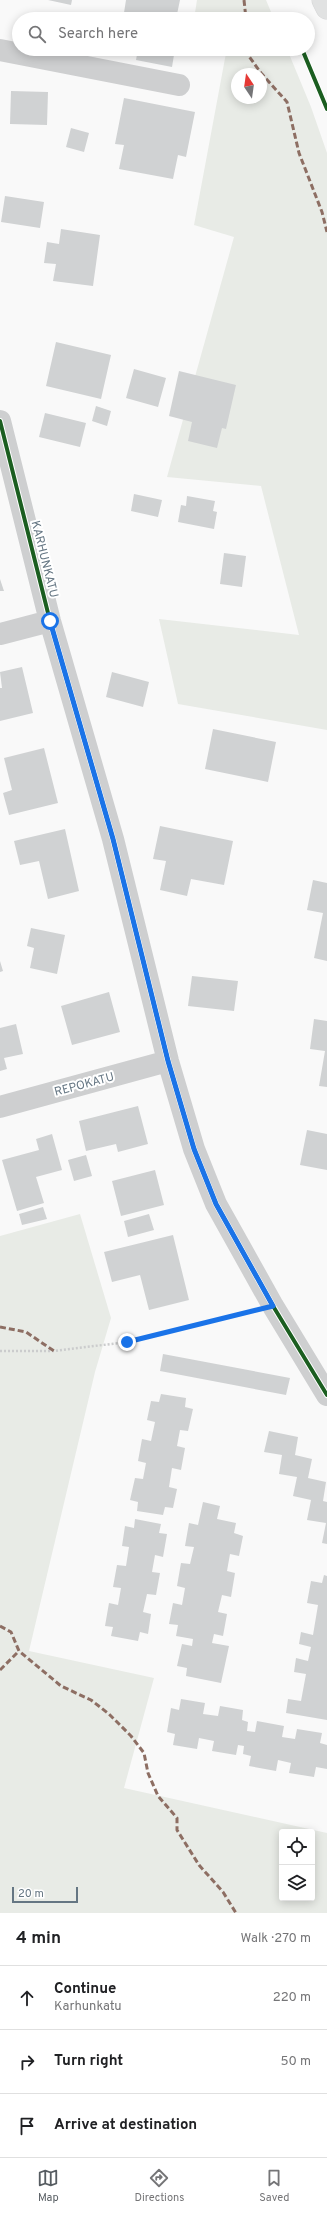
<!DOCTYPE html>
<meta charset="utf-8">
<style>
body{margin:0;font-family:Overpass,sans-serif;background:#f6f6f6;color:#202124}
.controls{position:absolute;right:12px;bottom:12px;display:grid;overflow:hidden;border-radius:4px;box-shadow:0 2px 10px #0003}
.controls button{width:36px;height:36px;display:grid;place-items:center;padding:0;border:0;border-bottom:1px solid #e0e0e0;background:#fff;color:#202124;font:20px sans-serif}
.compass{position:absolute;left:231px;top:68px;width:36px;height:36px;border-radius:50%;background:#fff;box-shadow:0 2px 10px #0003;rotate:347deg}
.scale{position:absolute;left:12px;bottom:10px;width:66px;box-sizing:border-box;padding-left:4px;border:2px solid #657683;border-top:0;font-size:11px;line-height:14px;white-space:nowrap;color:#657683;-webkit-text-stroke:3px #fff;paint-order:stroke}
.stop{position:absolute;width:12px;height:12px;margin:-9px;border:3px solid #1a73e8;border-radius:50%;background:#fff}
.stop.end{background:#1a73e8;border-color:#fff;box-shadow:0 1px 4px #0008}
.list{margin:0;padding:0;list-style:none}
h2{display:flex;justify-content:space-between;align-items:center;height:52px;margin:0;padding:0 16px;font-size:17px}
h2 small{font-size:13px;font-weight:400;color:#757577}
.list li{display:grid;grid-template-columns:26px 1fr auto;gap:12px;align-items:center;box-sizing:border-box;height:64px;padding:0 16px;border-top:1px solid #e0e0e0}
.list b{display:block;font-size:15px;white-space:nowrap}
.list p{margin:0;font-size:13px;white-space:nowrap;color:#757577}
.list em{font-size:13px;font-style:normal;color:#757577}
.icon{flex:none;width:22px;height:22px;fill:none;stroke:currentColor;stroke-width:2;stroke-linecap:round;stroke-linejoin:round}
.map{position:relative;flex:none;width:327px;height:1913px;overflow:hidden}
.search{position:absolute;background:#fff;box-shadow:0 2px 10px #0003;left:12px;right:12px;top:12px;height:44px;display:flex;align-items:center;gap:10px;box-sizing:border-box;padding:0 14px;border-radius:22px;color:#757577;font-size:15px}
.sheet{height:244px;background:#fff}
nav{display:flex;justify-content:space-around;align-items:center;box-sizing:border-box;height:56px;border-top:1px solid #e0e0e0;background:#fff;font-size:11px;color:#757577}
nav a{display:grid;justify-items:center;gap:2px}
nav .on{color:#565c61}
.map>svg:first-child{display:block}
.green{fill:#e8ebe6;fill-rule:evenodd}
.building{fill:#d0d2d3}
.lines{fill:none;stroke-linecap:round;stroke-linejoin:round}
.major-casing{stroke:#d5d6d7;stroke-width:23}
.path{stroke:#cbcccd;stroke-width:2.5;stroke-dasharray:2 2;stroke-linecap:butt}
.minor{stroke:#cecfd0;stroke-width:22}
.major{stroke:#e1e2e2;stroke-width:22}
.quiet{stroke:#8d6e63;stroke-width:3;stroke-dasharray:6 3;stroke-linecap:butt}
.cycleway-casing{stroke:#fff;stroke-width:6}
.cycleway{stroke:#1b5e20;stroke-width:4}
.route{stroke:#1a73e8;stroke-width:5}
.labels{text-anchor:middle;stroke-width:4;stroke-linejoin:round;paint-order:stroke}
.street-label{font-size:12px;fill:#657683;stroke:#fff}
</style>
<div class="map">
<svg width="327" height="1913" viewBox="0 0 327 1913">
<rect width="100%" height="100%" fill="#f9f9f9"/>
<path class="green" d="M197 0H266L274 19H194Z
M198 49H287L311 107 327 153V730L178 704 159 619 299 635 261 486 167 477 234 237 194 225 226 53ZM237 74H261V98H237Z
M80 1214 111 1318 95 1372 29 1651 154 1678 124 1788 327 1833V1913H0V1236ZM282 1832H312V1898H282Z"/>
<path class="building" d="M48 0H72L71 5Z
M126 0H180L176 19H123Z
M138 49H175L172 67 136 60Z
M11 91 48 92 47 125 10 124Z
M124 98 195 112 186 157 178 155 173 179 119 169 124 145 115 144Z
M71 128 89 133 84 152 66 147Z
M5 196 44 202 40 228 1 222Z
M61 229 100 235 93 286 53 281 56 264 44 263 47 242 59 244Z
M56 342 111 355 101 399 46 386Z
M134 369 166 378 158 407 126 398Z
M179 371 236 385 226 429 222 428 217 448 188 441 192 422 169 416Z
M96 406 111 411 107 426 92 421Z
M45 413 86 423 80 447 39 437Z
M134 494 162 500 158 517 131 511Z
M187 496 215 501 213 511 217 512 214 529 178 522 181 505 186 506Z
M224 553 246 556 242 587 220 584Z
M0 579 4 591H0Z
M22 667 33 713 0 721V688H2L0 672Z
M112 672 149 682 143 707 106 697Z
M213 729 276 742 268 782 205 769Z
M44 748 58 803 9 815 3 793 12 790 4 758Z
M160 826 233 841 224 885 191 879 187 896 160 890 166 861 153 859Z
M65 829 79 891 48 899 39 861 20 865 14 841Z
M313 880 327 883V961L314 958 323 913 307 910Z
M31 928 65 935 57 974 30 968 34 948 27 946Z
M0 961 3 971 0 972Z
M192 976 238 981 234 1011 188 1006Z
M109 992 120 1032 72 1045 61 1006Z
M314 1019 327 1021V1087L319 1086 325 1051 310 1049Z
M16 1024 23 1054 4 1058 7 1069 0 1071V1028Z
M138 1106 148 1144 118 1152 116 1144 86 1151 79 1121Z
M307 1130 327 1134V1170L300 1165Z
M52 1134 62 1170 36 1177 44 1203 17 1211 2 1160 39 1150 36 1139Z
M86 1155 92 1176 74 1181 68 1160Z
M155 1170 164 1205 121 1216 112 1181Z
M43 1207 47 1219 22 1225 19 1214Z
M149 1214 154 1230 128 1237 124 1221Z
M173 1235 189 1300 149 1310 140 1275 112 1282 104 1252Z
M163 1354 290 1378 286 1395 160 1371Z
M161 1394 186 1398 185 1407 193 1409 188 1431 180 1430 177 1446 185 1448 181 1470 172 1468 169 1487 177 1489 173 1508 165 1507 163 1515 137 1511 138 1502 130 1500 135 1478 143 1479 146 1463 138 1461 142 1439 151 1441 155 1422 147 1420 151 1401 159 1402Z
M269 1431 298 1437 295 1455 312 1459 308 1478 326 1482 323 1501 327 1502V1544L322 1543 326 1523 307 1520 311 1500 293 1496 297 1477 279 1474 282 1455 264 1452Z
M203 1502 220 1506 217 1519 236 1523 234 1533 243 1536 239 1556 230 1554 227 1571 235 1573 231 1597 222 1595 218 1612 227 1614 223 1636 214 1634 212 1643 229 1646 221 1683 186 1676 187 1668 177 1666 182 1644 192 1646 193 1639 176 1636 178 1625 169 1624 173 1603 182 1605 185 1588 177 1586 181 1563 190 1564 194 1547 185 1546 189 1523 198 1525Z
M135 1519 161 1524 159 1533 167 1534 163 1557 155 1555 152 1572 160 1573 156 1595 147 1594 143 1612 151 1614 148 1634 140 1632 138 1641 111 1636 113 1627 105 1626 109 1603 118 1605 121 1588 113 1587 117 1565 126 1566 129 1547 122 1546 125 1526 134 1528Z
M324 1575 327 1576V1720L286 1713 288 1699 301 1701 306 1674 294 1672 296 1658 308 1661 311 1647 299 1644 301 1632 313 1635 318 1605 307 1603 311 1581 322 1583Z
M181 1699 205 1703 203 1714 218 1716 220 1706 243 1710 242 1720 248 1722 247 1731 255 1732 257 1721 284 1726 282 1737 295 1739 297 1729 322 1733 320 1743 327 1745V1769L316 1767 314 1777 289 1773 291 1763 278 1760 276 1771 249 1766 251 1756 243 1754 244 1746 238 1745 236 1755 212 1751 214 1741 199 1738 197 1749 173 1745 175 1734 167 1732 171 1708 179 1710Z"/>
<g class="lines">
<defs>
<path id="major" d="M323 0 327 8"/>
</defs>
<use href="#major" class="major-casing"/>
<path class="path" d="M0 1351H54L127 1342 251 1312"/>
<path class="minor" d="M0 50 179 85
M0 421 50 621 113 839 168 1061 194 1149 216 1204 273 1306 327 1395
M0 634 50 621
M0 1107 168 1061"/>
<use href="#major" class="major"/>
<path class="quiet" d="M244 0 246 19
M247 49 248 55 261 73 287 102 299 153 322 212 327 232
M0 1327 26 1332 54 1351
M0 1626 11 1632 19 1651 61 1686 91 1700 109 1714 131 1736 144 1753 148 1773 158 1796 177 1818V1830L199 1865 223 1892 236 1913
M0 1670 19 1651"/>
<defs>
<path id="cycleway" d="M302 49 327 109
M0 421 50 621 113 839 168 1061 194 1149 216 1204 273 1306 327 1395"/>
</defs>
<use href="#cycleway" class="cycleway-casing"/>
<use href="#cycleway" class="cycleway"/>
</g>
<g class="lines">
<path class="route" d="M50 621 113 839 168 1061 194 1149 216 1204 273 1306 127 1342"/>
</g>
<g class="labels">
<g class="street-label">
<text transform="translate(45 559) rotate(76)" y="4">KARHUNKATU</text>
<text transform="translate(84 1084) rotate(-15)" y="4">REPOKATU</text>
</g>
</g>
</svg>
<div class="controls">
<button><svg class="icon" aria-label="locate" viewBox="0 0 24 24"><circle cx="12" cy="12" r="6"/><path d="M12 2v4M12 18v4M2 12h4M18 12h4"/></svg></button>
<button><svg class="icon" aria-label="layers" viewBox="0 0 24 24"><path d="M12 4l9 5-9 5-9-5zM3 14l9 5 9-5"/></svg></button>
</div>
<svg class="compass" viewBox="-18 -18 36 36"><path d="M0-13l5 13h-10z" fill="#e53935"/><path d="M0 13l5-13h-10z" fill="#757577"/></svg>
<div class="scale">20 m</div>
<div class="stop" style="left:50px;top:621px"></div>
<div class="stop end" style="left:127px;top:1342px"></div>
<div class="search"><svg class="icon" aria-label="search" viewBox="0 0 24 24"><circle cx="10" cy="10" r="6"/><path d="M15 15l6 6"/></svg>Search here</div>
</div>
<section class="sheet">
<h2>4 min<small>Walk · 270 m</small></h2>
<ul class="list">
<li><svg class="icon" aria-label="ahead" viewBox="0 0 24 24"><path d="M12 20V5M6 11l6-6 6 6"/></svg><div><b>Continue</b><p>Karhunkatu</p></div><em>220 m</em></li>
<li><svg class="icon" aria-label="right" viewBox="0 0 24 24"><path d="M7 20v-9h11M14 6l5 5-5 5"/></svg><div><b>Turn right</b></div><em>50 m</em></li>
<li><svg class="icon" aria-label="arrive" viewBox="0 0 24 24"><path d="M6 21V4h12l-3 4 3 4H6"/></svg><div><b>Arrive at destination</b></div></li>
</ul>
</section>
<nav>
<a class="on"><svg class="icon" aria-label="map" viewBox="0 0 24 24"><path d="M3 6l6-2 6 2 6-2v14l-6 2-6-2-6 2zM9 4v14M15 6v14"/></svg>Map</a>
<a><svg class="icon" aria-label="directions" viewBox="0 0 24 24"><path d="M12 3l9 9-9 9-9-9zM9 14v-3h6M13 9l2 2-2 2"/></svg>Directions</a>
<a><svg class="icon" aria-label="saved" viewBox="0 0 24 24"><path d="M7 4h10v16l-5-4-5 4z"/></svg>Saved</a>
</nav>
